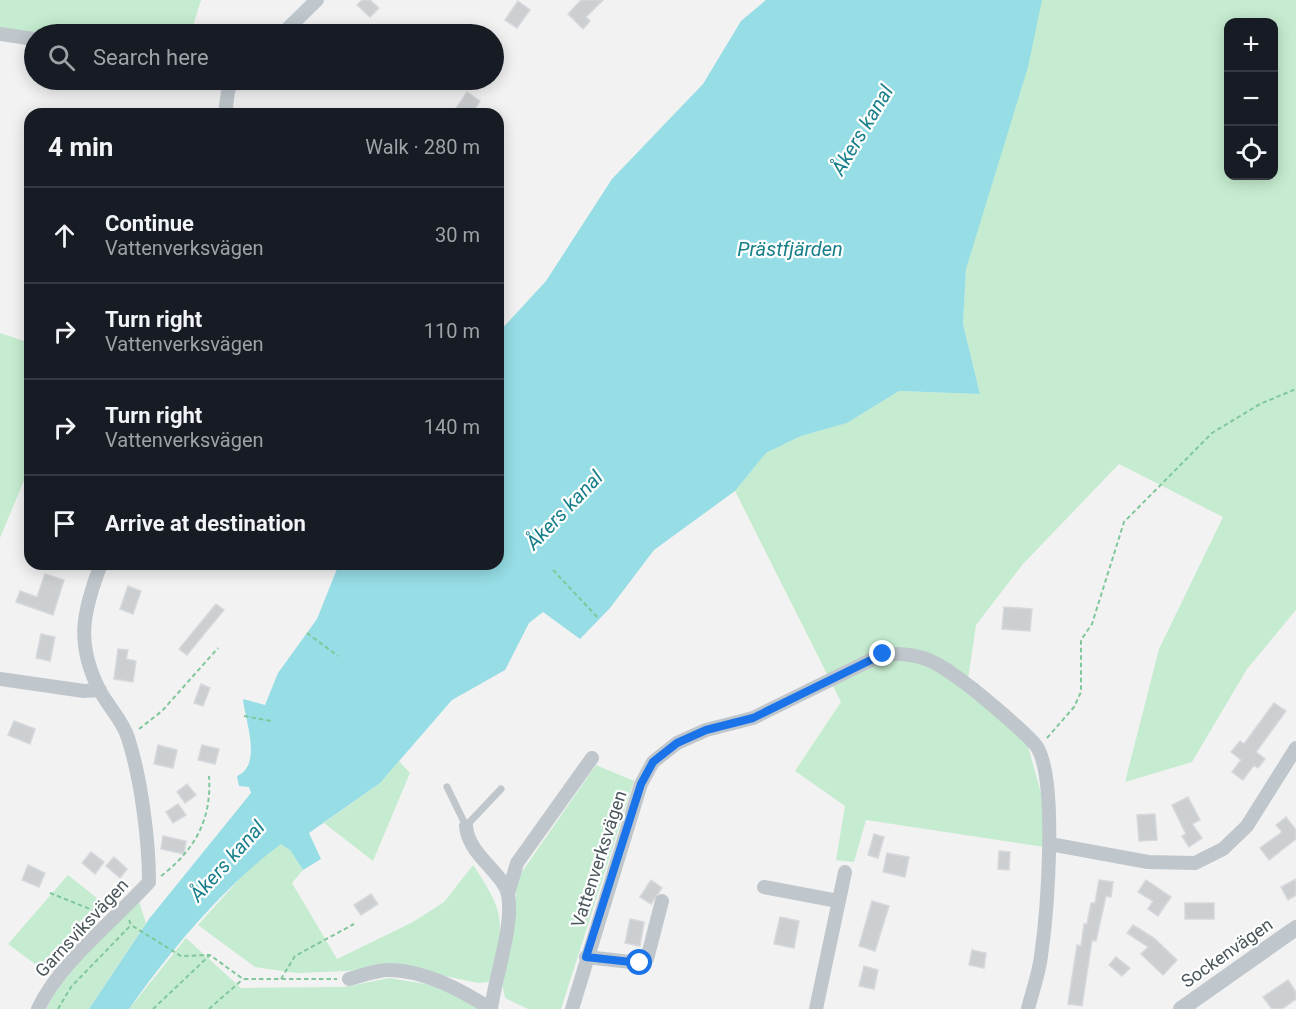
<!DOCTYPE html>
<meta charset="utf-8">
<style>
body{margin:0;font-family:Roboto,sans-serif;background:#20242c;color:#f1f3f6}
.controls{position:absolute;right:18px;top:18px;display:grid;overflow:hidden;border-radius:12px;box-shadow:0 3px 15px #0003}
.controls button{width:54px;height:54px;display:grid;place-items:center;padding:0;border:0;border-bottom:2px solid #363941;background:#171b24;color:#f1f3f6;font:30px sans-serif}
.stop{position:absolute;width:18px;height:18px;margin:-14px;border:4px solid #1a73e8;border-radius:50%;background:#fff}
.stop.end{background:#1a73e8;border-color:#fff;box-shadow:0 2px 6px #0008}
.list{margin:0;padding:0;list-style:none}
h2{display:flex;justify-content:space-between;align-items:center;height:78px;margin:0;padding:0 24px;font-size:26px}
h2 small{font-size:20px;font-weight:400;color:#9ea1a6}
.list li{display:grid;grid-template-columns:39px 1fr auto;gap:18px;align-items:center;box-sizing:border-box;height:96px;padding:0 24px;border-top:2px solid #363941}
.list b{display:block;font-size:22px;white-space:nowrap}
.list p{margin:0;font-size:20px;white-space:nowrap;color:#9ea1a6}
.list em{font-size:20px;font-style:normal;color:#9ea1a6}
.icon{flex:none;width:33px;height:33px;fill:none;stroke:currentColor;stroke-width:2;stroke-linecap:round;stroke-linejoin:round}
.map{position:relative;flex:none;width:1296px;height:1009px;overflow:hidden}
.search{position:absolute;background:#171b24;box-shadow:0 3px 15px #0003;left:24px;top:24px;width:480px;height:66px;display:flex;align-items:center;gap:15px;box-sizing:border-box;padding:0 21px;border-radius:33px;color:#9ea1a6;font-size:22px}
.panel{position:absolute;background:#171b24;box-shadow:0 3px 15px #0003;left:24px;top:108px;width:480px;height:462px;border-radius:18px}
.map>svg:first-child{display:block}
.green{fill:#c5ecd0;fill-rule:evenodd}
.water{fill:#96dde5}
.building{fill:#cccfd2;stroke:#d6d8dc;stroke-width:1.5}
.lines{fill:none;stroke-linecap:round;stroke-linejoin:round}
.path{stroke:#80c79c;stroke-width:2;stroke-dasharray:4.5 3;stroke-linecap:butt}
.service{stroke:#bfc7cc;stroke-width:7}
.minor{stroke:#bfc7cc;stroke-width:14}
.tertiary{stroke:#bfc7cc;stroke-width:16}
.route{stroke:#1a73e8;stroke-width:8}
.labels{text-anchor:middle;stroke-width:4.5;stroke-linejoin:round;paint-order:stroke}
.street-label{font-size:18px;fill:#4b575d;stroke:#fff}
.water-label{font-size:20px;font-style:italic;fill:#19808b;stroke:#fff}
</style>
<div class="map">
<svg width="1296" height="1009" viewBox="0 0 1296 1009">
<rect width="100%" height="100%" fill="#f3f2f2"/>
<path class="green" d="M0 0H201L193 26 185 34H36L0 30Z
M1015 0H1296V610L1247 669 1192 762 1125 782 1159 649 1223 517 1119 464 1023 564 976 625 967 686 1028 746 1041 793 1045 847 866 820 854 862 836 860 845 806 795 771 841 702 735 491 766 453 801 436 847 423 899 391 980 394 963 324 966 269ZM1228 22H1274V176H1228Z
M0 333 30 343V466L0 538Z
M399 761 410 773 373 861 324 823 380 783Z
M596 765 634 781 561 1009H528L505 998 502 983 513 931 517 879Z
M281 843 290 850 303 870 292 883 337 959 413 922 444 902 473 865C508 917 504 923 489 982L478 983 388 964 348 971 296 973 255 967 198 925 253 864Z
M68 875 107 906 47 973 8 944Z
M139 902 146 923 89 1009H46C67 968 106 934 139 902Z
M186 938 241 988 344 987 389 978 437 986 488 1009H129Z"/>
<path class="water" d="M766 0H1042L1028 67 966 269 963 324 980 394 899 391 847 423 801 436 766 453 735 491 654 550 610 608 580 639 543 612 529 623 505 670 452 700 380 783 309 833 321 859 303 870 290 850 281 844C224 886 170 951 129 1009H89L149 919 251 793 249 787 239 786 237 776C263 765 245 721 243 699L265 705 278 673 317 619 339 564H498V333L546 281 612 179 703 84 741 21Z"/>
<path class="building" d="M362 0H370L379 8 370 17 357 5Z
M581 0H603L586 17 590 21 583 29 568 14Z
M518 1 530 10 517 28 505 20Z
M467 92 480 101 472 114H461L455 110Z
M45 574 64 580 53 615 16 602 20 591 37 597Z
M128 586 141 591 133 614 120 609Z
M216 604 224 610 187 655 179 649Z
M1004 607 1032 609 1030 631 1002 629Z
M41 634 55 637 50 661 36 658Z
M118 649 128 650 126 659 136 661 133 682 114 679Z
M201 684 210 688 203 706 194 703Z
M1274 703 1286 711 1256 752 1265 759 1258 768 1254 765 1243 780 1232 772 1241 760 1231 752 1240 741 1244 744Z
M14 721 35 729 30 744 8 735Z
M158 745 177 750 173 768 154 764Z
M202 745 219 749 215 764 198 760Z
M187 784 196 795 185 803 177 792Z
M1188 797 1200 820 1192 824 1202 838 1189 847 1182 836 1186 834 1172 805Z
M178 804 186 815 173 823 166 812Z
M1155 814 1157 840 1139 841 1137 815Z
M1286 817 1296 830V839L1269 860 1260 848 1282 832 1276 825Z
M874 834 884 837 878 858 868 855Z
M163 836 186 841 184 854 161 849Z
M999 851 1010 852 1009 870 998 869Z
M91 852 104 862 95 874 82 863Z
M887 853 909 857 905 877 883 872Z
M114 857 127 869 120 878 106 866Z
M28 865 45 873 39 887 22 880Z
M1296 879V895L1288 900 1281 887Z
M651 880 662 888 651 904 640 897Z
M1099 880 1113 882 1111 897 1106 896 1096 941 1092 940 1082 1006 1068 1004 1077 945 1081 946 1084 924H1087L1091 903H1095Z
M1146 880 1171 897 1158 916 1148 909 1153 901 1138 892Z
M371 894 378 904 361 915 354 905Z
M872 901 889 906 875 951 859 946Z
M1185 903H1214V919H1185Z
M780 917 799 921 794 948 774 944Z
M630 919 644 922 640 946 625 943Z
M1133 925 1154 938 1177 960 1163 975 1141 954 1148 947 1127 933Z
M972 950 986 953 984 968 969 965Z
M1116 957 1130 968 1122 976 1109 965Z
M864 966 878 970 874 989 859 986Z
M1288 980 1296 992V999L1282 1009H1272L1263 997Z"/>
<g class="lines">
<path class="path" d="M553 570 599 619
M307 633 338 656
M244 716 271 721
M139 729 162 711 218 648
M1047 738 1074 707 1081 692V640L1092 624 1124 522 1212 433 1260 404 1296 389
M161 876C195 850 212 819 209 776
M50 893 100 913
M129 920 131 925 181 956 210 955 243 979H337
M281 979 295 956 354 924
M58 1009 71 987 131 925
M153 1009 210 955
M209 1009 243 979"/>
<path class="service" d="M447 787 466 826 501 789"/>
<path class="minor" d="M0 34 34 39
M282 34 317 0
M225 114 228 91 233 80
M0 679 84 691 100 690
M466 826C468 855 504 873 508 895 514 925 495 977 491 1009
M1050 844 1148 862 1195 863 1223 849 1247 826 1296 748
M764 887 838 901
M508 894 517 863 592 758
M586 957 640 963 647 959 662 901
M349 979C360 976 374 971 386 970 423 969 461 990 491 1009
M38 1009C60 962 114 921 149 882 149 840 141 778 128 738 123 721 108 706 100 691 75 643 83 611 101 564
M572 1009 641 784 653 762 677 743 706 730 753 718 883 654C927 652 939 664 973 689 984 698 1031 737 1037 747 1058 781 1047 915 1041 956 1039 974 1032 992 1028 1009
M816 1009 845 872"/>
<path class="tertiary" d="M1181 1009 1296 928"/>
</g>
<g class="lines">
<path class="route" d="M640 963 586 957 641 784 653 762 677 743 706 730 753 718 883 654"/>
</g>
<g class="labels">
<g class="street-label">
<text transform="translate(599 859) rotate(-72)" y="6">Vattenverksvägen</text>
<text transform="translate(82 928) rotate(-47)" y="6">Garnsviksvägen</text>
<text transform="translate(1227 953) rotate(-35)" y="6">Sockenvägen</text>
</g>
<g class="water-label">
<text transform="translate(862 130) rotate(-59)" y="7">Åkers kanal</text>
<text x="790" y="256">Prästfjärden</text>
<text transform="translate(564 510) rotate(-46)" y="7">Åkers kanal</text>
<text transform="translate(227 861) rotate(-48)" y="7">Åkers kanal</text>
</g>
</g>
</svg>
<div class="controls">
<button>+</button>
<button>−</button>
<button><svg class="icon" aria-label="locate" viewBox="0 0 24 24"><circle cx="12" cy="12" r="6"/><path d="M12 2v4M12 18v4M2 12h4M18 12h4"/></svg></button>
</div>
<div class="stop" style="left:640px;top:963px"></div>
<div class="stop end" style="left:883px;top:654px"></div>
<div class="search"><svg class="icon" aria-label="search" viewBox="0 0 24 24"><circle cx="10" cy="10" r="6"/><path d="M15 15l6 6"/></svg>Search here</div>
<section class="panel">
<h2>4 min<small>Walk · 280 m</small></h2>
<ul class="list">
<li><svg class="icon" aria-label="ahead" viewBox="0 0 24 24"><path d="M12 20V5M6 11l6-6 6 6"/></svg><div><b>Continue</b><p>Vattenverksvägen</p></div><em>30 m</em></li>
<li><svg class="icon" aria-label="right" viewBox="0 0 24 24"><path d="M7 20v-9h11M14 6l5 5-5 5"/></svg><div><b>Turn right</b><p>Vattenverksvägen</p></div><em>110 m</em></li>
<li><svg class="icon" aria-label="right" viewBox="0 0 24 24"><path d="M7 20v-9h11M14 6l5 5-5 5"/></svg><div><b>Turn right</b><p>Vattenverksvägen</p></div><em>140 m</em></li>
<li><svg class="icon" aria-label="arrive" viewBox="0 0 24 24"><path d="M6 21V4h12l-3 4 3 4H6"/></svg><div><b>Arrive at destination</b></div></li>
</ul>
</section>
</div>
